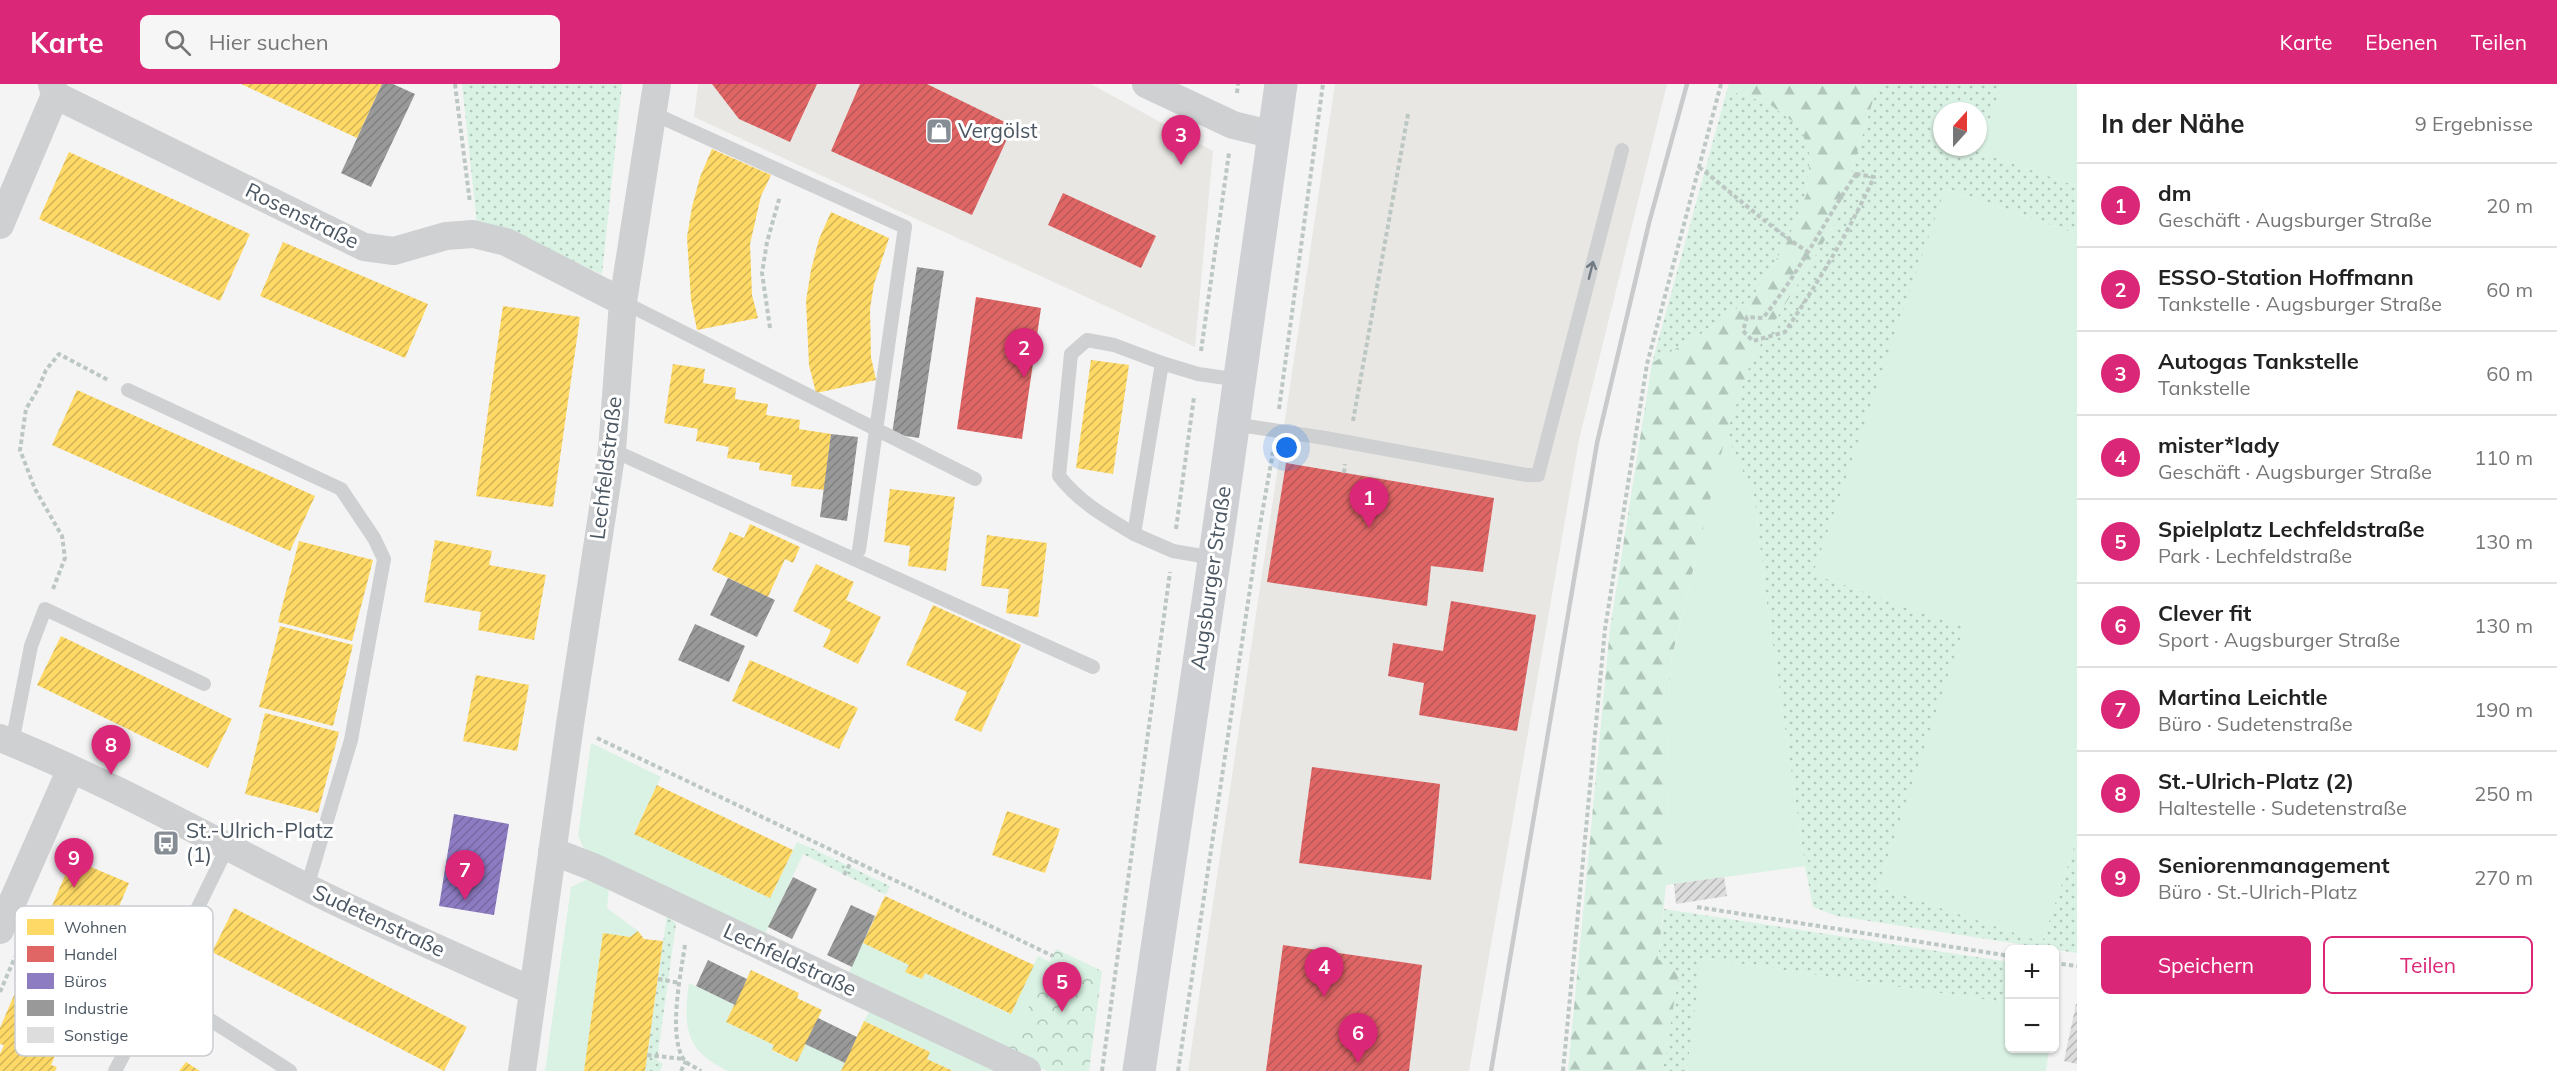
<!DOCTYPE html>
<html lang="de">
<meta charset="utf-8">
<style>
body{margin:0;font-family:Mulish,sans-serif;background:#f6f6f6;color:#222}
.controls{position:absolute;right:18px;bottom:18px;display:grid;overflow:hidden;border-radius:9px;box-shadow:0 2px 4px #0004}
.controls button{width:54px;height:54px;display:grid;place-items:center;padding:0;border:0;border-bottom:2px solid #e0e0e0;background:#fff;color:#222;font:30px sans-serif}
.compass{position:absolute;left:1933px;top:18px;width:54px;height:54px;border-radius:50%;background:#fff;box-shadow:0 2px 4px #0004;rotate:21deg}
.you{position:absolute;left:1287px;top:364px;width:21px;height:21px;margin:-15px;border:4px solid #fff;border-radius:50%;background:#1a73e8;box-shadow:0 0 0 9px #1a73e833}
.badge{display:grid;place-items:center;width:39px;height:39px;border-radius:50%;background:#db2777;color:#fff;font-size:20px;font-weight:700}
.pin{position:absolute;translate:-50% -50px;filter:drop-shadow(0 2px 3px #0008)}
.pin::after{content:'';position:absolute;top:32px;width:21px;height:18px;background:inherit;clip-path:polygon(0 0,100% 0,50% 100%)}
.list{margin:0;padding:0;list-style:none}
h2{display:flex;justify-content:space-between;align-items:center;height:78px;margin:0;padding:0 24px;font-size:26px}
h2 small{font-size:20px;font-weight:400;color:#767676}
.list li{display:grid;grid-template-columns:39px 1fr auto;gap:18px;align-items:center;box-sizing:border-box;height:84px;padding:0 24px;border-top:2px solid #e0e0e0}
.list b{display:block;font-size:22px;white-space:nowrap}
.list p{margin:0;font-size:20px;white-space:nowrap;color:#767676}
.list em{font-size:20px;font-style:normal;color:#767676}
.actions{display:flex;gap:12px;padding:18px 24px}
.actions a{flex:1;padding:14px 0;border:2px solid #db2777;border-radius:9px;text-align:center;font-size:21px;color:#db2777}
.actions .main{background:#db2777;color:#fff}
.icon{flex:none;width:33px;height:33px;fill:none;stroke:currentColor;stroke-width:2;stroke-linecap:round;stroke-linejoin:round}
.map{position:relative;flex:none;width:2077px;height:987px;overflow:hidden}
header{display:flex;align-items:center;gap:36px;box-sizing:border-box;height:84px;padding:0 30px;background:#db2777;color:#fff}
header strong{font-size:28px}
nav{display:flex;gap:33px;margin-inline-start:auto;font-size:21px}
.search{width:420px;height:54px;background:#f6f6f6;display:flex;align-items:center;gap:15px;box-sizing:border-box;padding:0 21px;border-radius:9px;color:#767676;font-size:22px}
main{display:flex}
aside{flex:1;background:#fff}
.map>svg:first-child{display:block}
.commercial{fill:#e8e7e3}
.grass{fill:url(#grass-dots);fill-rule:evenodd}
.forest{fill:url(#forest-firs)}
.park{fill:url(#park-crowns)}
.garden{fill:#d9f2e3}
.homes{fill:url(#homes-hatch)}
.shops{fill:url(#shops-hatch)}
.offices{fill:url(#offices-hatch)}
.industry{fill:url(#industry-hatch)}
.building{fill:url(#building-hatch)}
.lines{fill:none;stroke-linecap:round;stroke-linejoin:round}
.path{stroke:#bcc7c4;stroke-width:4;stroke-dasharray:4.5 3;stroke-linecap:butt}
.service{stroke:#ced0d2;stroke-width:14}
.minor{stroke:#ced0d2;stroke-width:28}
.secondary{stroke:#ced0d4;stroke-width:33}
.rail{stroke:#c9cacc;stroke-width:4.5}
.oneway{stroke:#727b83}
.labels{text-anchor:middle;stroke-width:6;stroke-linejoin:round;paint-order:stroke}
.poi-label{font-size:21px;fill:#4a5661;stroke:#fff;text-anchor:start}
.street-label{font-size:21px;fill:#4a5661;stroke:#fff}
.key{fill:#fff;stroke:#c9ccd0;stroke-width:1.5}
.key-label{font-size:16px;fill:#4a5661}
</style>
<header>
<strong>Karte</strong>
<div class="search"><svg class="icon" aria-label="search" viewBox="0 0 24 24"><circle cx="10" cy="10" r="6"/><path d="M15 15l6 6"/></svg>Hier suchen</div>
<nav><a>Karte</a><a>Ebenen</a><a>Teilen</a></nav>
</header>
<main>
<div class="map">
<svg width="2077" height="987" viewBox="0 0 2077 987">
<defs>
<pattern id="grass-dots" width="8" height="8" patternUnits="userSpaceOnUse" patternTransform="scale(1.5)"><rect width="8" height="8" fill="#d9f2e3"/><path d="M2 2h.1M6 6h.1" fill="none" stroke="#b2c7bb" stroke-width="1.8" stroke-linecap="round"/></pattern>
<pattern id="forest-firs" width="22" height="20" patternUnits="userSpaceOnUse" patternTransform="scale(1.5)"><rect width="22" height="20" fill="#d9f2e3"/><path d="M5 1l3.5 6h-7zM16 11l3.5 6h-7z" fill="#b2c7bb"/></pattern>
<pattern id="park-crowns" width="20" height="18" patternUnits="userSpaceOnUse" patternTransform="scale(1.5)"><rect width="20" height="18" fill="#d9f2e3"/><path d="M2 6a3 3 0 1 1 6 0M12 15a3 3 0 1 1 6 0" fill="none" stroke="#b2c7bb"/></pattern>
<pattern id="homes-hatch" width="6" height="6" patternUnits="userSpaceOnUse" patternTransform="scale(1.5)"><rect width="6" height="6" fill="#ffd966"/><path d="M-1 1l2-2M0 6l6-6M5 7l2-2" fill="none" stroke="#d0b357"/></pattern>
<pattern id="shops-hatch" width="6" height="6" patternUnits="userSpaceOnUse" patternTransform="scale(1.5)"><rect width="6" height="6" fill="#e06666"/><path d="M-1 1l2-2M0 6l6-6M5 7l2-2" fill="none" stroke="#b85757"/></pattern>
<pattern id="offices-hatch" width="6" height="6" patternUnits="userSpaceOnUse" patternTransform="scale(1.5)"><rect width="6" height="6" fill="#8e7cc3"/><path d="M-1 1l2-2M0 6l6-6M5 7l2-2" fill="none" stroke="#7668a2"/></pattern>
<pattern id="industry-hatch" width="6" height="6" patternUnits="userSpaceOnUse" patternTransform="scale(1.5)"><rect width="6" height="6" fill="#999"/><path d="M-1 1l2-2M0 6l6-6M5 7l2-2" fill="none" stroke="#7f8080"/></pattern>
<pattern id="building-hatch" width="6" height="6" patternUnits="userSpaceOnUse" patternTransform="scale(1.5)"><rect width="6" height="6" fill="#ddddde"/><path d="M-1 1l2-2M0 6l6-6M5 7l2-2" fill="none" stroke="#b5b6b7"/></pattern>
</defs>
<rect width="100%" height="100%" fill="#f4f4f4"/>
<path class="commercial" d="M698 0H1091L1213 67 1195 263 694 33Z
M1335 0H1667L1579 356 1469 987H1188Z"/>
<path class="grass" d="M462 0H622L602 190 508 148 477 140Z
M1878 0H2003L1979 68 2077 102V150L1946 105 1813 490 1965 543 1878 803 2042 858 2077 754V869L1837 832 1813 823 1805 782 1766 513 1754 412 1726 351 1752 274 1836 138ZM1942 27H1978V63H1942Z
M1727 6 1768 19 1800 43 1810 71 1807 109 1786 160 1753 212 1716 241 1652 279Z
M807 762 890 802 886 811 803 770Z
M1664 825 2009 878V919L1702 874 1687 987H1663L1679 888 1658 876Z
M667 831 676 840 657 976 663 980 660 987H645Z"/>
<path class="forest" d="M1729 0H1878L1836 138 1752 274 1726 351 1670 581 1666 801 1658 875 1679 888 1663 987H1568L1610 545 1652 279 1716 241 1753 212 1786 160 1807 109 1810 71 1800 43 1768 19 1727 6Z"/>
<path class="park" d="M1056 865 1102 887 1089 987H1047L1007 968Z"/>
<path class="garden" d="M2003 0H2077V102L1979 68Z
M1945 105 2077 150V754L2042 858 1878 803 1964 543 1813 490Z
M1726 351 1754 411 1766 513 1805 782 1666 801 1670 582Z
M591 659 661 693 634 749 770 814 797 758 807 762 764 852 593 771 583 763 578 752Z
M586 796H594L609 803 607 824 638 847 630 853 603 850 584 987H545L571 803Z
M863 859 909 881 906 888 922 895 925 889 1010 930 1038 872 1050 878 1007 968 847 892Z
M1701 874 2009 919 2010 964 2049 965 2046 987H1687Z
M689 899 735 921 726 938 774 961 772 967 797 978 805 960 845 979 841 987H728C685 967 683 942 689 899Z
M871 924 1002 987H953L927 975 930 968 864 937Z"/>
<path class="homes" d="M241 0H382L357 54Z
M712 65 771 91 761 112 750 160 752 211 758 234 697 246 691 216 687 153 692 123 700 93Z
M69 68 250 150 220 217 39 135Z
M831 128 889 154 874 200 870 225 871 273 876 296 816 309 809 281 806 217 811 186 819 155Z
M283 158 428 220 405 274 260 212Z
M503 222 580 233 553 423 476 412Z
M1091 276 1129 281 1113 390 1076 384Z
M673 280 705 285 703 299 736 304 735 315 768 320 766 331 800 336 799 345 831 350 824 406 791 402 792 391 759 386 760 379 727 374 729 363 696 357 698 345 664 339Z
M77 306 315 412 290 467 52 361Z
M890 405 955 413 946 487 908 482 910 462 884 458Z
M750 440 800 463 793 479 785 475 768 513 712 486 730 448 744 454Z
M987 451 1047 459 1038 533 1006 529 1009 505 981 502Z
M435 456 492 467 489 481 546 491 534 556 478 546 481 528 424 518Z
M299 457 373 476 352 557 278 538Z
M816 480 854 498 846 516 881 533 858 580 823 563 831 546 793 527Z
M933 521 1021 561 981 648 954 636 967 608 906 581Z
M280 542 353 561 333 642 259 623Z
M61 552 232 635 208 684 37 601Z
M750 576 858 624 839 665 732 617Z
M476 591 529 601 517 667 463 657Z
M265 629 339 648 318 729 245 710Z
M657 701 793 766 770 814 634 750Z
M1007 727 1060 745 1045 789 992 771Z
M72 775 129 799 51 981 57 983 55 987H0V970L4 961 0 960V944Z
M885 812 1034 881 1011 930 925 889 922 895 905 888 909 881 863 859Z
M234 824 467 943 444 987 212 868Z
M638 847 644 855 663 857 645 987H584L603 849 630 853Z
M751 886 799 909 797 914 822 926 797 978 772 966 774 961 726 938Z
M864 937 930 968 927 975 953 987H841Z
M186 978 200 987H179Z"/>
<path class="shops" d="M712 0H817L790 58 739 35Z
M860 0H927L1013 42 972 131 831 67Z
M1063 109 1156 152 1141 184 1048 141Z
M976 213 1041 224 1022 355 957 345Z
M1286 379 1494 414 1483 488 1431 482 1427 522 1267 498Z
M1451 517 1536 531 1517 647 1419 631 1424 599 1388 592 1393 559 1443 567Z
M1312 683 1440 700 1431 796 1299 779Z
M1283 861 1422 881 1409 987H1266Z"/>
<path class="offices" d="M454 730 509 740 494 831 439 822Z"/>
<path class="industry" d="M382 0H393L415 10 371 103 341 89Z
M917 183 944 187 919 354 892 350Z
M831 350 858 353 847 437 820 433Z
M728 494 775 516 757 553 710 531Z
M695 540 745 562 729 598 678 576Z
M793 793 817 805 792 855 768 843Z
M851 821 875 832 852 883 827 871Z
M708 876 747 895 735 921 696 902Z
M818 934 857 953 845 979 805 960Z"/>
<path class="building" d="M1724 793 1727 812 1676 820 1674 800Z
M2076 920H2077V980L2064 977Z"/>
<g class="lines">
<path class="path" d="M455 0 470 119
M1237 9 1238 0
M1699 83C1736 112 1769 143 1808 168
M1856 90 1874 93C1849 148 1818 198 1785 248L1753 257 1743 247 1747 233 1763 234C1799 189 1824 138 1856 90Z
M770 244 762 189 767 158 780 112
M1201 267 1229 69
M1279 325 1323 0
M1353 337 1408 30
M1344 389 1345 380
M1176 445 1194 313
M53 505 65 474 62 452 35 405 20 366 26 325 38 305 46 286 59 270 108 296
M597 654 1053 872
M844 791 852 776
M1697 823 2010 872
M685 861C681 888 667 955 685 977 689 981 697 984 701 987
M2054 879 2077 882
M658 895 680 899
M0 908 15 873
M647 971 684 975
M681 987 686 977
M1102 987 1170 488
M1178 987 1257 458 1273 368
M1563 987 1605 545 1647 280 1721 0"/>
<path class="service" d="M652 29 905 143 859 466
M623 218 975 395
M128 306 341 405 374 454 384 475 351 656 307 803
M1233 340 1325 354 1527 391H1538L1622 66
M612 366 1093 583
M1134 450C1106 433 1079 418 1059 392L1071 270 1087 256 1114 261 1162 279
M1214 474 1173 467 1134 450 1162 279 1198 290 1240 296
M12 659 31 562 45 525 204 600
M159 903 290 987
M115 987 159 903 228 762"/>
<path class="minor" d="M52 0 55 11 364 163 394 167 446 152 473 150 506 158 623 218
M1146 0 1233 41 1274 51
M0 141 55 11
M0 654C105 696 205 752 306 803 380 840 457 873 533 907
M552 767 593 783 1027 987
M0 846 71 685
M522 987 570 640 612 366 623 218 657 0"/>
<path class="secondary" d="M1139 987 1218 450 1281 0"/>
<path class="rail" d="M1491 987 1597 359 1649 139 1687 0"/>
</g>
<defs><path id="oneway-shaft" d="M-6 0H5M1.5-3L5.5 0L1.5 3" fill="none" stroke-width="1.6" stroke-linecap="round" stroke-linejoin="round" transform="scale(1.5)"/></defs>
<use class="oneway" href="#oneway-shaft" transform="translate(1591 186) rotate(-76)"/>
<defs>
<symbol id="shop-square" viewBox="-11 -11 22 22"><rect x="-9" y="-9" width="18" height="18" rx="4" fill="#868d94" stroke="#fff"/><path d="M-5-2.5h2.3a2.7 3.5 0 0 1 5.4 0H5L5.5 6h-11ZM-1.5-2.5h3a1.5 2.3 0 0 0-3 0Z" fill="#fff"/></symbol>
<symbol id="bus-square" viewBox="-11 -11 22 22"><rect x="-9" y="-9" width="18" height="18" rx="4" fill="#868d94" stroke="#fff"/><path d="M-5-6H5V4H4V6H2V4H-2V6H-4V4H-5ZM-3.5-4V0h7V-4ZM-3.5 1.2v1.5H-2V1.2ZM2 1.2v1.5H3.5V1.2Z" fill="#fff"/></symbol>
</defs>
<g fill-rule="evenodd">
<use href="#shop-square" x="924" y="32" width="30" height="30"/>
<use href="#bus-square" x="151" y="744" width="30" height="30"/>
</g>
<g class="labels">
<g class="poi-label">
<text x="958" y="54">Vergölst</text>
<text x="186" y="754">St.-Ulrich-Platz<tspan x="186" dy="24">(1)</tspan></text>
</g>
<g class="street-label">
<text transform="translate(302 132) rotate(26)" y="7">Rosenstraße</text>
<text transform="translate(606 384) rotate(-83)" y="7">Lechfeldstraße</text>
<text transform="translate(1211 494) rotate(-82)" y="7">Augsburger Straße</text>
<text transform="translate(379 837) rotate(25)" y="7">Sudetenstraße</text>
<text transform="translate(790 876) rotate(25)" y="7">Lechfeldstraße</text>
</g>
</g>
<rect x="15" y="822" width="198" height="150" rx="9" class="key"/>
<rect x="27" y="835" width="27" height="16" fill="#ffd966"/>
<rect x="27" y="862" width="27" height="16" fill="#e06666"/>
<rect x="27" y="889" width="27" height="16" fill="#8e7cc3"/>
<rect x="27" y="916" width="27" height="16" fill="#999"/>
<rect x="27" y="943" width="27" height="16" fill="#ddddde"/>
<g class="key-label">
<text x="64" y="849">Wohnen</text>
<text x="64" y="876">Handel</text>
<text x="64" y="903">Büros</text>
<text x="64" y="930">Industrie</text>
<text x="64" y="957">Sonstige</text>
</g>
</svg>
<div class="controls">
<button>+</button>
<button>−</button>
</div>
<svg class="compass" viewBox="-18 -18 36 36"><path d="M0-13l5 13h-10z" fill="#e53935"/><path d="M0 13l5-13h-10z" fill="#767676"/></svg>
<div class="you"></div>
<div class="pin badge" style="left:1369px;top:444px">1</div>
<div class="pin badge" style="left:1024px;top:294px">2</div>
<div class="pin badge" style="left:1181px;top:81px">3</div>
<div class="pin badge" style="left:1324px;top:913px">4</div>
<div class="pin badge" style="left:1062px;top:928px">5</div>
<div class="pin badge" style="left:1358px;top:979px">6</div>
<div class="pin badge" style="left:465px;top:816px">7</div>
<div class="pin badge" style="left:111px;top:691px">8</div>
<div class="pin badge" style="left:74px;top:804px">9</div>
</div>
<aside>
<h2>In der Nähe<small>9 Ergebnisse</small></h2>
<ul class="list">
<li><span class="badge">1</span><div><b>dm</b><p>Geschäft · Augsburger Straße</p></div><em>20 m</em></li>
<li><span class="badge">2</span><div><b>ESSO-Station Hoffmann</b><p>Tankstelle · Augsburger Straße</p></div><em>60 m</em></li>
<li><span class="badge">3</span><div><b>Autogas Tankstelle</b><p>Tankstelle</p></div><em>60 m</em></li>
<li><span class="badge">4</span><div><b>mister*lady</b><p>Geschäft · Augsburger Straße</p></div><em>110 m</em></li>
<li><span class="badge">5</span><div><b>Spielplatz Lechfeldstraße</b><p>Park · Lechfeldstraße</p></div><em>130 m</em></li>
<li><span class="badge">6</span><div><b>Clever fit</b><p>Sport · Augsburger Straße</p></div><em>130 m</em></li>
<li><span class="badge">7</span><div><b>Martina Leichtle</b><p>Büro · Sudetenstraße</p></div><em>190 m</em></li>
<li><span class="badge">8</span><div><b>St.-Ulrich-Platz (2)</b><p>Haltestelle · Sudetenstraße</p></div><em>250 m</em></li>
<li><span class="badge">9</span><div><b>Seniorenmanagement</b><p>Büro · St.-Ulrich-Platz</p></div><em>270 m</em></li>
</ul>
<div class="actions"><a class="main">Speichern</a><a>Teilen</a></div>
</aside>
</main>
